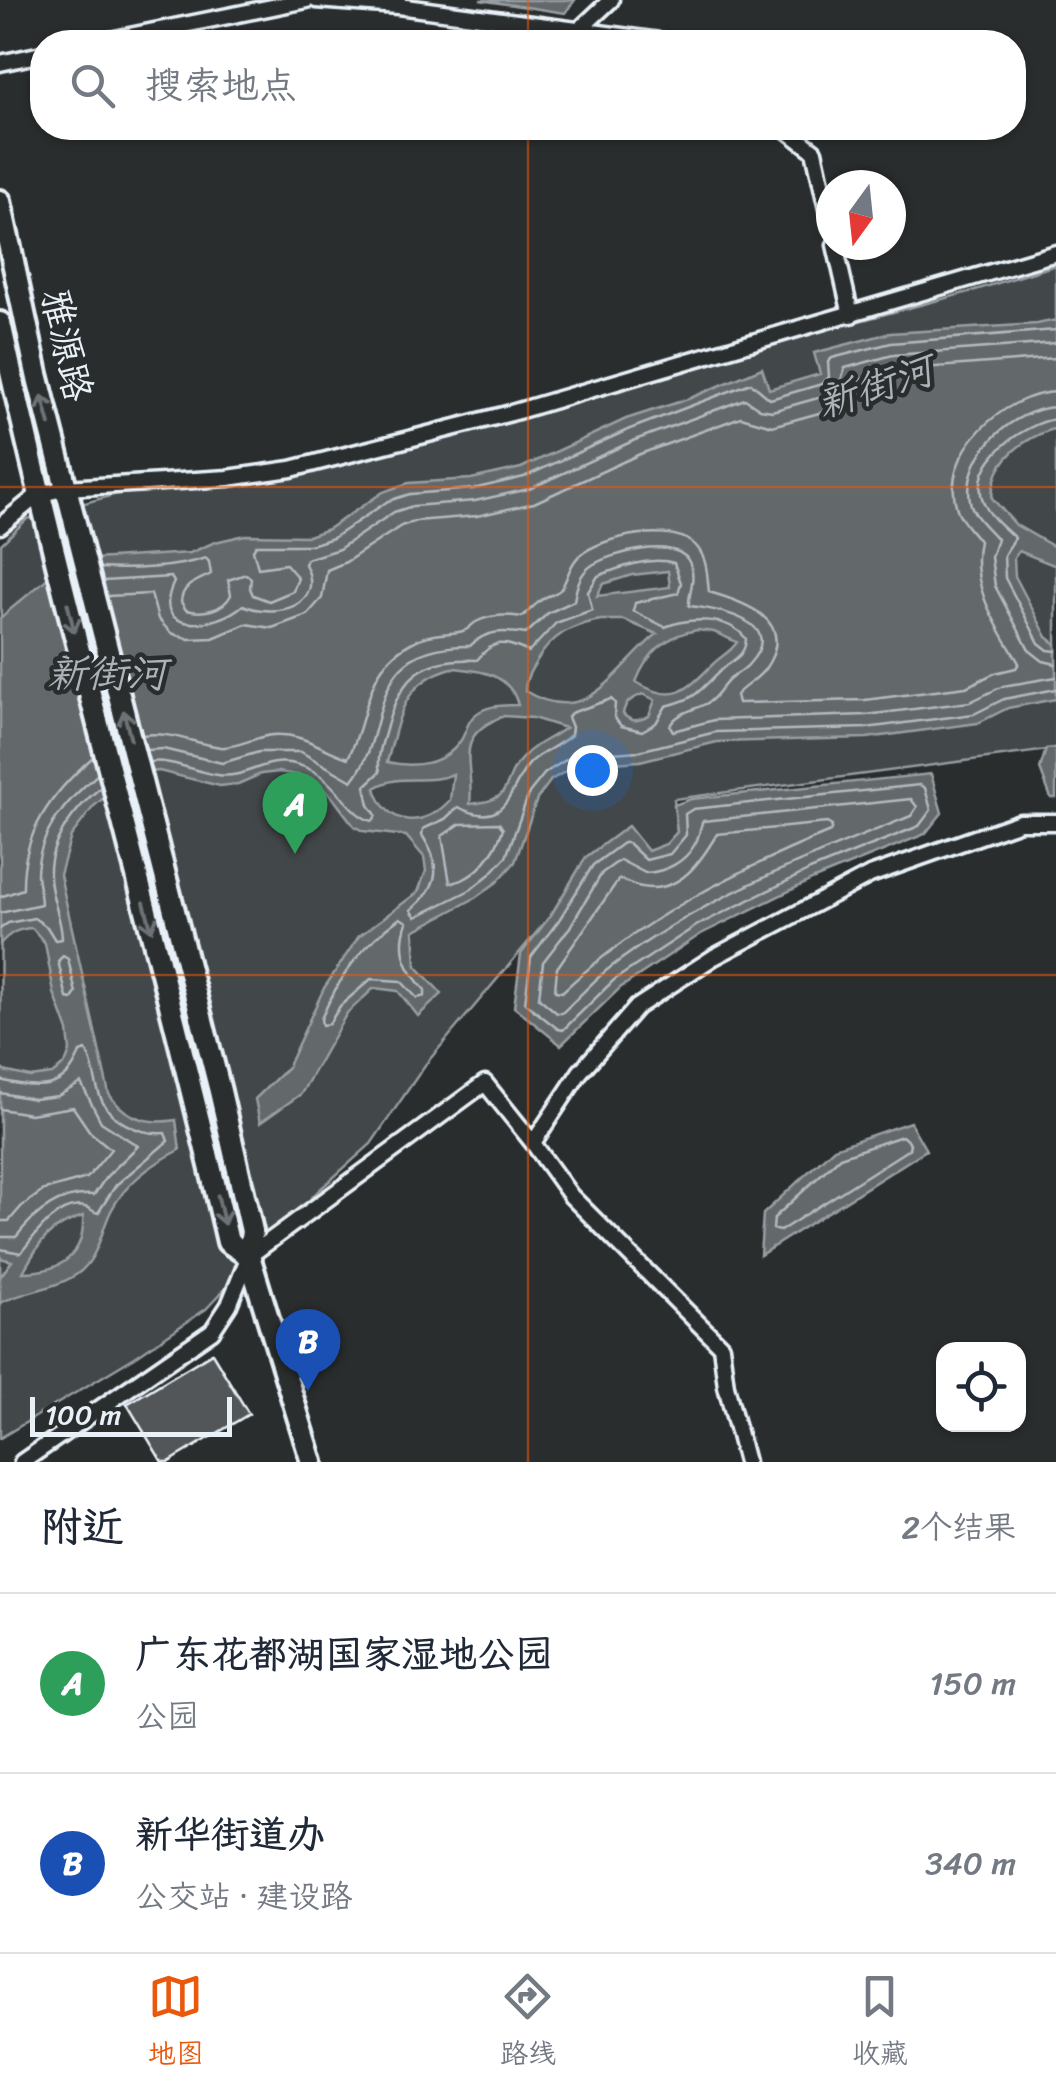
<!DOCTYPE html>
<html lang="zh">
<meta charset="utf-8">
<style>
body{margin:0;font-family:Sriracha,"LXGW WenKai TC",sans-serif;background:#f2f2f3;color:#1f2937}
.controls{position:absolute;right:30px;bottom:30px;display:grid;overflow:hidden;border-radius:20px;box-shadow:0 2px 8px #0004}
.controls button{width:90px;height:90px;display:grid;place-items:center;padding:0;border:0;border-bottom:2px solid #e0e1e3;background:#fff;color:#1f2937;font:50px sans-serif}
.compass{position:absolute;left:816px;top:170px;width:90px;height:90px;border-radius:50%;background:#fff;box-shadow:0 2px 8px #0004;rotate:195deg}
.scale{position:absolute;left:30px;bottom:25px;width:202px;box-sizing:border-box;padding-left:10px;border:5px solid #e8f1f8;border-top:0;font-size:28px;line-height:35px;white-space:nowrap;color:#e8f1f8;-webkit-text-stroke:8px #2a2d2e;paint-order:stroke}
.you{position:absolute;left:592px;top:770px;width:35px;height:35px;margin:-25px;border:8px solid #fff;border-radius:50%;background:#1a73e8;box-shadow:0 0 0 15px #1a73e833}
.badge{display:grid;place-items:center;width:65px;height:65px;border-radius:50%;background:#ea580c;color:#fff;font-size:32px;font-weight:700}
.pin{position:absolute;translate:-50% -82px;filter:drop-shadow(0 2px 5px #0008)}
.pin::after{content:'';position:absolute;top:52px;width:35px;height:30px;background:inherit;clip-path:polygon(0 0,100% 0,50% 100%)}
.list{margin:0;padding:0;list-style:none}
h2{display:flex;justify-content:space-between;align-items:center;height:130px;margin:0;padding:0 40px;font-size:42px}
h2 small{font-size:32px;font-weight:400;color:#747a83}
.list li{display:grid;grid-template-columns:65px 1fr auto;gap:30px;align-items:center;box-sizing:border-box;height:180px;padding:0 40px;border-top:2px solid #e0e1e3}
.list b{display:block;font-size:38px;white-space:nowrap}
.list p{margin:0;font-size:32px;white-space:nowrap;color:#747a83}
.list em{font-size:32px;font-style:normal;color:#747a83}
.icon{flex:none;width:55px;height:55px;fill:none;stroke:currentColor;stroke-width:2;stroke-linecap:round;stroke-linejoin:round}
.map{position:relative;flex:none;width:1056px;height:1462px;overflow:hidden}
.search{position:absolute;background:#fff;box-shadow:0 2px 8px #0004;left:30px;right:30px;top:30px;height:110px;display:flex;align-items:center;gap:25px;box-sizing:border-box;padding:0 35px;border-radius:40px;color:#747a83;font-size:38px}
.sheet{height:490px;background:#fff}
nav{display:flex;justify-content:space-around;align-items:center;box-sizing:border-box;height:140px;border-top:2px solid #e0e1e3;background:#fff;font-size:28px;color:#747a83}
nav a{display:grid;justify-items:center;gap:5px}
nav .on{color:#ea580c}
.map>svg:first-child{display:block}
.green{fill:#424648;stroke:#959ca0;stroke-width:2.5}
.water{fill:#63686b;stroke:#989fa3;stroke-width:2.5;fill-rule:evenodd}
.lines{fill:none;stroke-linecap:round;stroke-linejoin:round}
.shore{stroke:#b3bac0;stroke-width:2.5}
.building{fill:#535759;stroke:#e8f1f8;stroke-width:2.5}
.minor-casing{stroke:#e8f1f8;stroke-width:21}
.secondary-casing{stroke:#e8f1f8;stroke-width:28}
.minor{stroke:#2a2d2e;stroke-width:14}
.secondary{stroke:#2a2d2e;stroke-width:20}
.oneway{stroke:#6c7275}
.grid{fill:none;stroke:#e8590c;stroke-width:2.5;stroke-opacity:0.55}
.labels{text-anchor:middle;stroke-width:9;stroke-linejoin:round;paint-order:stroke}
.street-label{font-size:38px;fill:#e8f1f8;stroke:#2a2d2e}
.water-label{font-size:40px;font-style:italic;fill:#acb3b9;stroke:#2a2d2e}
</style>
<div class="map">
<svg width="1056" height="1462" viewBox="0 0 1056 1462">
<rect width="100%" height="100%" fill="#2a2d2e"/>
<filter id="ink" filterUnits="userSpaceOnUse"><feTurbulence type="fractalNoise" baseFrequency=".01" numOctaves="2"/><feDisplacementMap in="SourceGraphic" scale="20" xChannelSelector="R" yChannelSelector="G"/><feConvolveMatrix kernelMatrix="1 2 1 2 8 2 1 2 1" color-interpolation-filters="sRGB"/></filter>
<g filter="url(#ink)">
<path class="green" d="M1056 265V749L674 799 677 832 666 845 648 851 627 827 586 857 551 915 425 1065 371 1144 317 1192 206 1309 135 1357 0 1438 1 544 27 519 117 494 255 481 969 292Z"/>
<path class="water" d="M480 0H575L565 13Z
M1056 320V428C1022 439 993 459 992 498L1016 525 1056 548V566L1019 551 1014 558 1015 576 1047 637 1056 644V699L1008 708 978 723 867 738 717 742 640 761 575 766 551 780 537 799 515 862 497 882 475 898 414 931 416 966 442 994 418 1016 398 991 374 988 347 1013 301 1094 260 1123 255 1099 287 1068 324 988 359 936 418 892 426 871 424 857 406 836 363 831 354 826 330 794 313 782 298 775 279 772 261 774 238 784 220 786 159 771 145 773 119 785 94 806 71 836 60 875 109 1094C125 1118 148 1125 176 1120L180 1150C152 1164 126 1182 111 1211 102 1229 99 1252 85 1267 68 1287 26 1290 0 1303V1277L12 1261 0 1258V1067L4 1071 30 1077 52 1074 65 1064 70 1051 68 1031 54 993 45 943 32 928C17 929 10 933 0 944V618L56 571 78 560 190 553 215 542 245 535 308 536 328 529 383 492 408 483 471 479 521 468 626 419 688 399 762 368 769 389 820 374 814 353 890 333 1037 324ZM668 571 670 587 597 596 603 584 632 575ZM601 620H624L657 634C615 668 589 730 525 691 525 679 530 672 536 662 552 635 571 625 601 620ZM697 630 714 632 737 642C731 652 721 656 713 664 686 691 674 705 636 682 647 653 666 635 697 630ZM452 668C481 670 510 674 518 705 502 705 483 705 472 718 467 724 465 734 461 740 445 765 414 768 387 762 400 718 401 682 452 668ZM643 694 655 700 649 716C638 721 632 723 623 714 625 701 632 699 643 694ZM504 716 533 718 565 728C552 738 536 743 525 755 498 781 519 800 470 804 475 764 450 736 504 716ZM453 774 450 800C425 828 386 828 375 788 400 772 427 786 453 774ZM83 1216C85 1255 61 1272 23 1272 41 1240 48 1228 83 1216Z
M1056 748V798H1051L1040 769 1046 749Z
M931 774 942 813 925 834 814 879 701 934 620 988 561 1045 514 1007 521 954 551 915 586 857 628 826 648 851 666 844 677 832 674 805 691 799Z
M910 1122 926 1150 760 1255 763 1214 834 1148Z"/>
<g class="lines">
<path class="shore" d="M1056 407C1013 409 962 454 970 501 972 515 988 528 997 539L991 557 995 586 1029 650 1043 661 1056 664
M1056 419C1024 423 968 462 983 501 987 514 1005 529 1015 538L1004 555 1005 578 1039 643 1048 650 1056 651
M99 568C131 570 176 568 206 558L209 562 211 574C198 581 182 584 181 602L186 610C202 614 223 611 231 595L228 580 246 574 251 578 250 588 253 595 269 601 293 591 298 578 286 564 258 568 253 550 256 545H311L333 538 388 501 410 494 473 489 524 477 630 429 751 383 770 399 822 384 829 377 828 362 832 358 891 343 1056 330
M103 581 171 577 174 582C148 635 215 630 243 605 274 619 327 607 305 564L307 559 339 549 394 512 413 506 475 501 529 489 635 440 745 399 760 409 772 411 825 396 839 386 845 368 893 355 1056 343
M107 596 151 594 158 619 171 633 189 639 213 638 246 624 272 628 307 615 322 598 327 570 346 562 401 526 416 521 477 516 534 503 640 454 741 417 772 426 830 410 846 400 858 380 896 370 1056 358
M142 735C170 731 193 743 220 747 234 749 257 736 273 735 304 733 322 750 348 758 371 715 362 665 417 640 433 632 450 635 463 631 468 630 471 625 476 622 491 614 506 615 522 617 530 610 537 602 546 597 548 596 559 592 560 590 568 580 568 566 579 556 602 536 675 521 697 547 708 560 707 577 709 592 744 602 799 620 765 669 757 680 745 685 736 695L738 703 865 700 966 687 995 673 1016 668 1019 663C997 626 969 586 979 541 972 531 961 522 957 509 938 453 1004 394 1056 392
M146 750 163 749 222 763 259 752H301L352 781C395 728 360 645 470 646 487 629 504 631 526 634L548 613 574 601C576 589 579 574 591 566 609 553 675 537 688 560 698 577 688 592 689 606 716 609 789 621 749 664 744 670 736 674 730 679 722 686 718 696 709 702 696 710 676 712 670 726L673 731 714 720 866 715 970 702 1003 686 1056 677
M149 762C173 759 194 772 218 775 253 780 270 747 315 772 338 785 352 818 373 821L376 815 369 805 365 786 380 772C376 756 383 742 387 726 401 675 424 657 477 660 496 636 506 643 529 652L556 623 592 610 588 592 598 576C621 567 650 556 674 563L681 583 678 593 635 603 633 611 665 627C689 617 730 616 746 639 745 657 733 659 721 670 698 692 698 698 666 706L656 723 642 731 621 726 614 717 615 703 611 699 571 713 568 717 572 727 571 735C559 746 543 751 531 762 508 785 511 833 458 807L445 819 423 829 422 835C442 866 440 886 411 910L416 917 470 890 490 874 506 857 529 793 545 773 572 756 639 751 716 732 866 728 974 714 1004 699 1056 689
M920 785 925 788 931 810 919 826 810 870 696 926 614 980 563 1030 558 1029 525 1003 531 957 559 920 593 865 623 843H628L646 860 670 854 686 835 685 814 693 809Z
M911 799 917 807 911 816C806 858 697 900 607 970 591 983 577 999 562 1013H557L539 998 543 962 570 927 602 873 620 860 645 873C666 872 685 862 695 844 700 836 699 828 703 821Z
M499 823 503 829C495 853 476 880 450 883L442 836 460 824Z
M827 823 832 826 830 832C733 872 639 920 562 992L555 991 557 968 619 879C626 881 634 886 642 887 680 894 701 861 717 834Z
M0 897 23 889C22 832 52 793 93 757
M0 913 41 904C41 894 37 883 37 873 39 831 68 799 98 774
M400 918 407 922C397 951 406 970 425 990V996L417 998 401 981 371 979 340 1006 329 1024 322 1025 321 1019C340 975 361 946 400 918Z
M0 929 8 923 34 918 47 927 55 940 62 939C62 918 50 897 50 876 48 841 76 808 101 787
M63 956 68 959 76 993 72 999 67 998 58 961Z
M0 1080C36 1089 66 1093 80 1052L86 1050C94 1063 94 1081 100 1096 109 1121 140 1135 165 1133L168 1141 116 1185 98 1213C93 1212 90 1208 85 1207 59 1200 33 1237 21 1253L0 1249
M0 1093 34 1099 58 1096 81 1083 101 1122 138 1146 106 1177 94 1195C61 1192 36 1211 16 1237H0
M0 1109 30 1114 73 1107 90 1132 111 1149 87 1178 44 1190 21 1207 9 1221H0
M902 1136 910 1143 909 1149 780 1231 773 1229 774 1218 840 1157Z"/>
</g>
<path class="building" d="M212 1353 249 1414 169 1462H162L127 1404Z"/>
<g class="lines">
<defs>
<path id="minor" d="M316 0 398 6
M398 0V6L667 42
M579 30 611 0
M100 42 307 0
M0 63 42 54
M784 128 814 151 831 227
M835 245 851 315
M0 526 38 495 66 488 228 478 291 469 511 413 1056 253
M533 1143 580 1072 637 1007 714 957 870 875 1020 822H1056
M22 1462 212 1331 229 1305 249 1256 485 1083 533 1143 571 1196 721 1346 726 1386 746 1462"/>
<path id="secondary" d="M0 201 37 374 220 1091 252 1231 249 1256 312 1462
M0 323C68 631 157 934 228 1242L249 1256"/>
</defs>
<use href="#minor" class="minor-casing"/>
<use href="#secondary" class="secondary-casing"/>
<use href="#minor" class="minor"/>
<use href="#secondary" class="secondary"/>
</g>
<defs><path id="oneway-shaft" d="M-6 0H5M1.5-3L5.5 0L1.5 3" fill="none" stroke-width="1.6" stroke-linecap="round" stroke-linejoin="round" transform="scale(2.5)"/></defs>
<g class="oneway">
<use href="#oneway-shaft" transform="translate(46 410) rotate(-105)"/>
<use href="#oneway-shaft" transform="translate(71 618) rotate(76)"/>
<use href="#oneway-shaft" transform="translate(127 725) rotate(-104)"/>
<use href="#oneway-shaft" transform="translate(148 917) rotate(75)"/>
<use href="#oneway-shaft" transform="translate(221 1210) rotate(77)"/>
</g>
</g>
<path class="grid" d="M528 0V42M528 128V1462M0 487H1056M0 975H1056"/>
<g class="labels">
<g class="street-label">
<text transform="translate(67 345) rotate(77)" y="13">雅源路</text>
</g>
<g class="water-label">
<text transform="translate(875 386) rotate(-18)" y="14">新街河</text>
<text x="107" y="687">新街河</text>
</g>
</g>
</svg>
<div class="controls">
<button><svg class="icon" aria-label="locate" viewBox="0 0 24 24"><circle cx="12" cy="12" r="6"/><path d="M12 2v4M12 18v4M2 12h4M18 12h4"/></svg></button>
</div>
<svg class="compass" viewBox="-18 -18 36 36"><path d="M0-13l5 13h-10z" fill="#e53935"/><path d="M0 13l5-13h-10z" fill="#747a83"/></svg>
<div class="scale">100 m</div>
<div class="you"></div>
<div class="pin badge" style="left:295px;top:854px;background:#2e9e5b">A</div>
<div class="pin badge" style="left:308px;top:1391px;background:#1a4fb4">B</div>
<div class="search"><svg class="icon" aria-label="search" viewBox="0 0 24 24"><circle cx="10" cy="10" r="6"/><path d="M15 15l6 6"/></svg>搜索地点</div>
</div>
<section class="sheet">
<h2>附近<small>2个结果</small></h2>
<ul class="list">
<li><span class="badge" style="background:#2e9e5b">A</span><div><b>广东花都湖国家湿地公园</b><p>公园</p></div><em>150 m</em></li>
<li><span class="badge" style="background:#1a4fb4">B</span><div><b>新华街道办</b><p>公交站 · 建设路</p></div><em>340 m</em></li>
</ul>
</section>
<nav>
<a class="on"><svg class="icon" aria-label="map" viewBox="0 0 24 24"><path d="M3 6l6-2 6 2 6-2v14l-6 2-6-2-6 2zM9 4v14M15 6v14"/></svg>地图</a>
<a><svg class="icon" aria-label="directions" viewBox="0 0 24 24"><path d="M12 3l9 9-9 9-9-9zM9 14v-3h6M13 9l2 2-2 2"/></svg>路线</a>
<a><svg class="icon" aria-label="saved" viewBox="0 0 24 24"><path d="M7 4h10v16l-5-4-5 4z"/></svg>收藏</a>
</nav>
